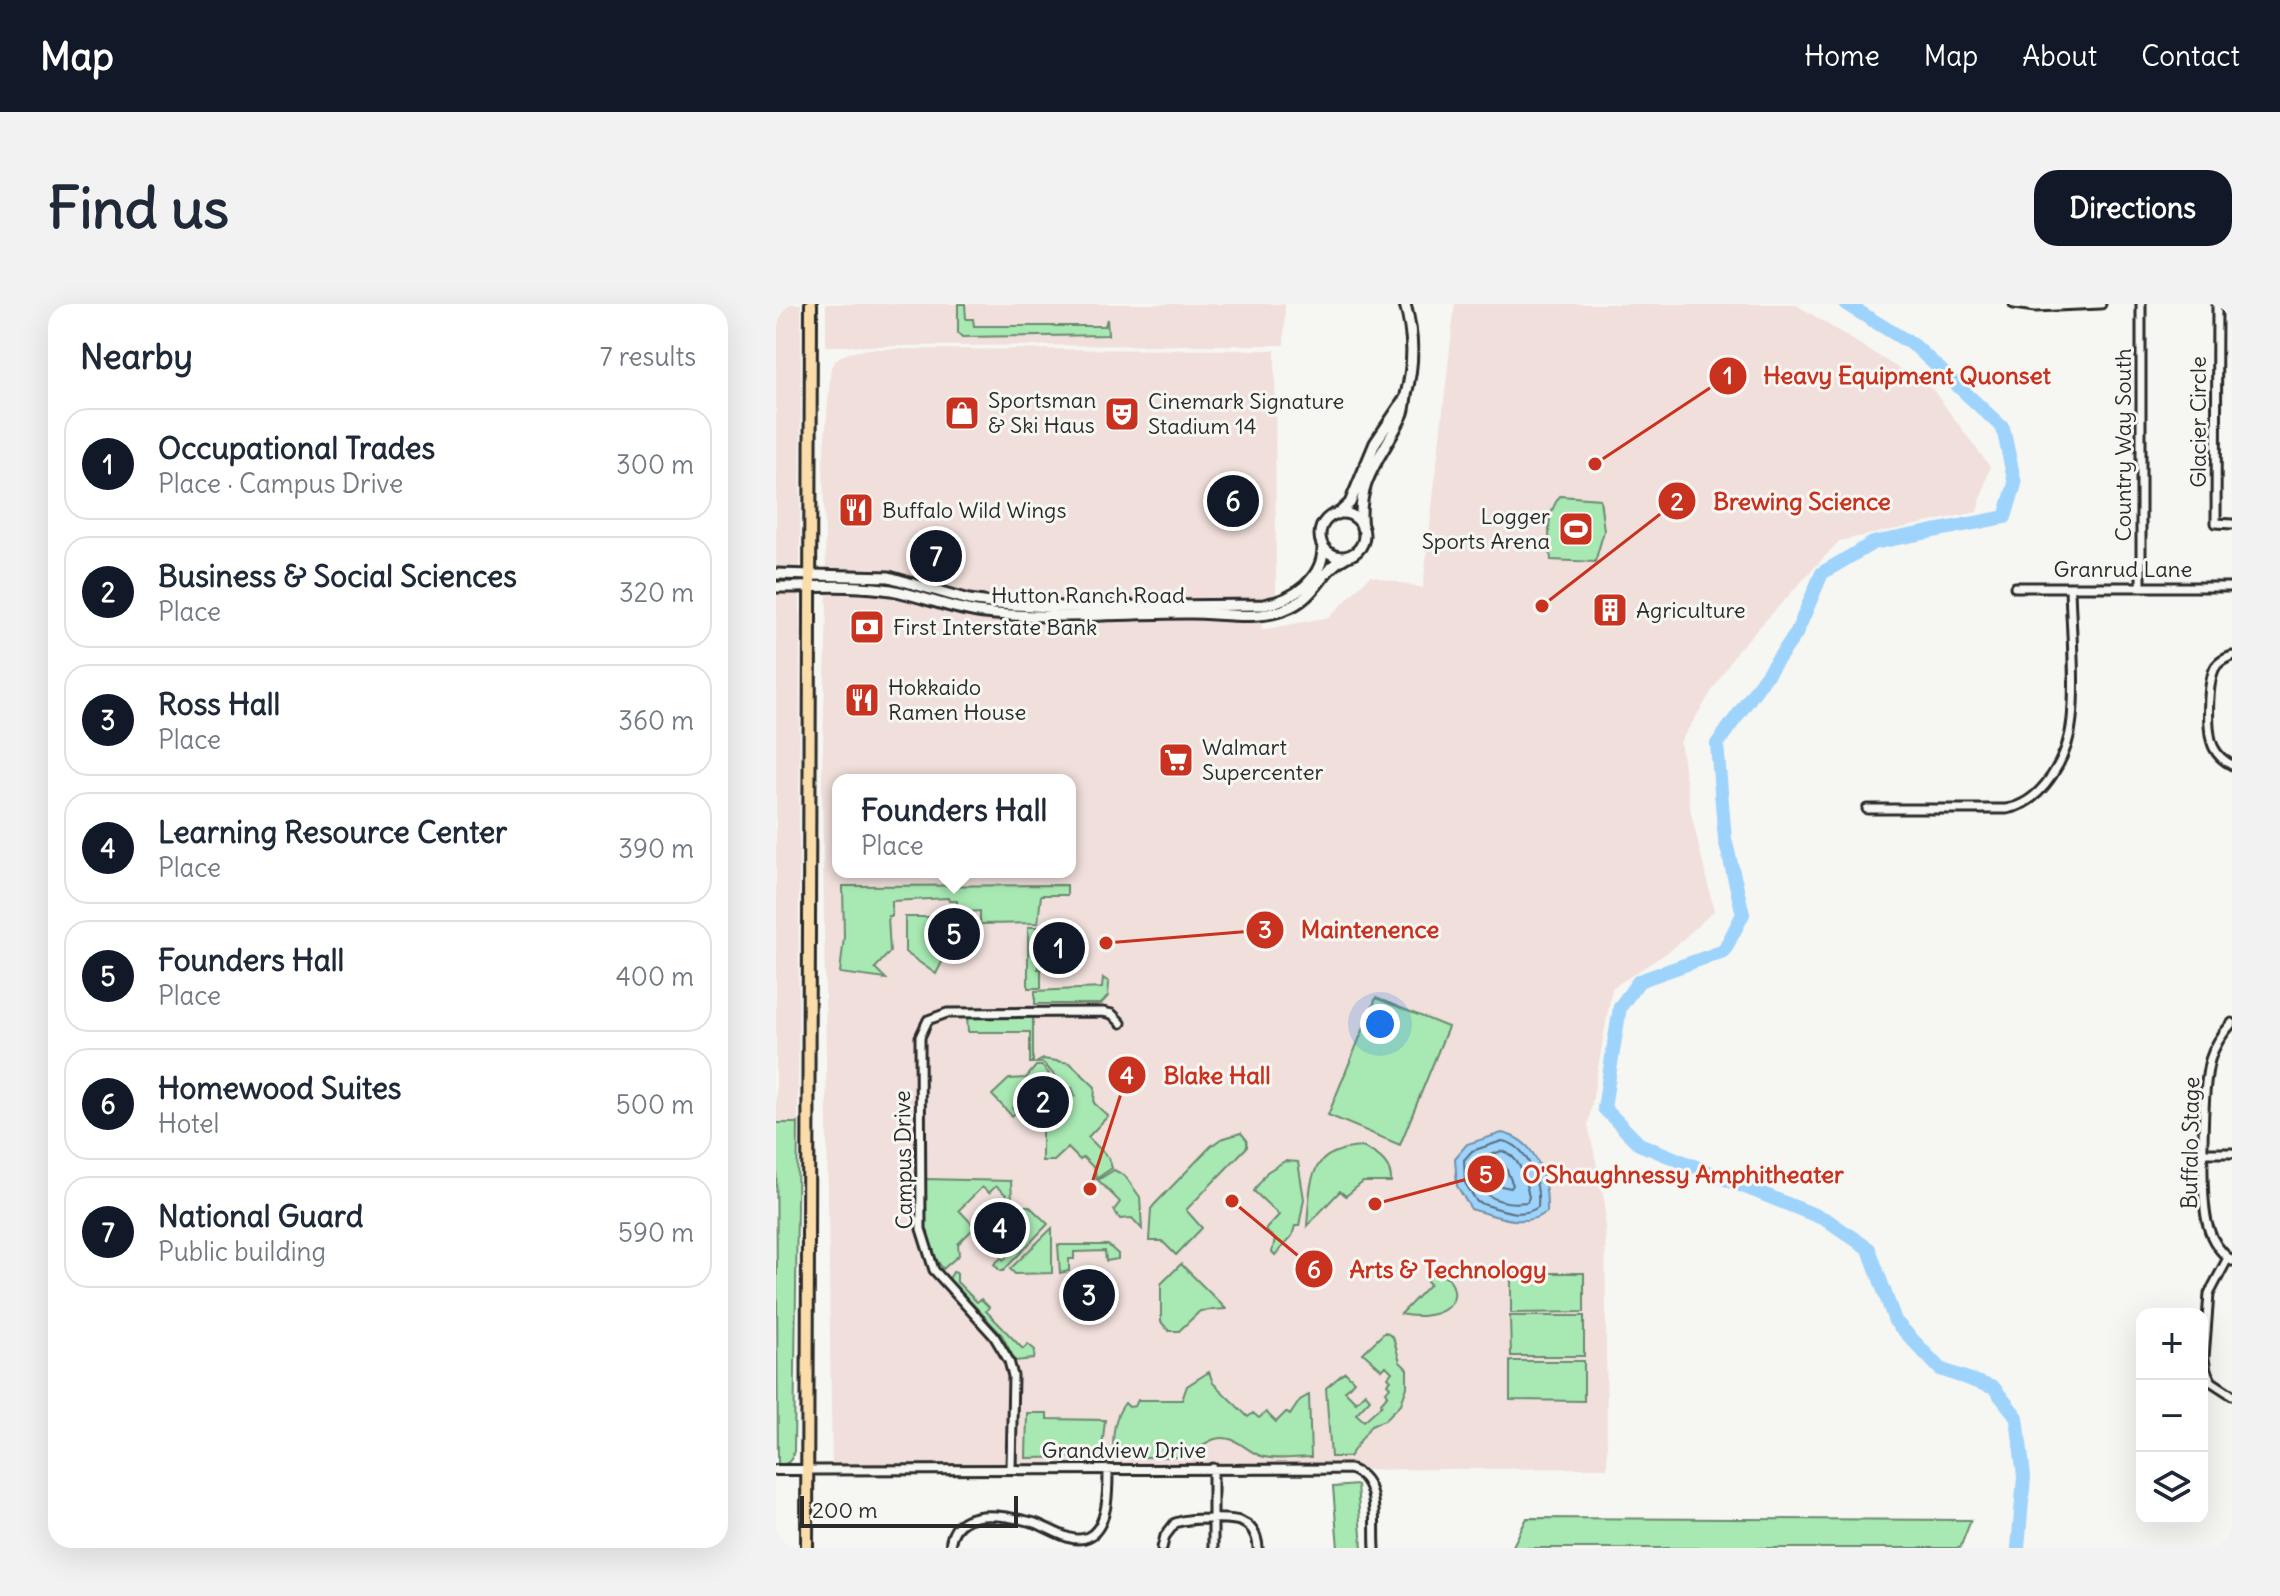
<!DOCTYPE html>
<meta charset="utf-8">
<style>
body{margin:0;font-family:Delius,sans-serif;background:#f2f2f3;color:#1f2937}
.controls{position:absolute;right:24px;bottom:24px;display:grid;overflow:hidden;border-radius:16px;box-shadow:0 8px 32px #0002}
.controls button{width:72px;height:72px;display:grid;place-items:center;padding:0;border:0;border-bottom:2px solid #e0e1e3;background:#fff;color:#1f2937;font:40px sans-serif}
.scale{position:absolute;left:24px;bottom:20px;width:218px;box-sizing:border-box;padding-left:8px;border:4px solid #2b2b2b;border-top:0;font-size:22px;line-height:28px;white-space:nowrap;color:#2b2b2b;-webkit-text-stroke:6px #f6f6f2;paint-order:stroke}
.you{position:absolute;left:604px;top:720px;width:28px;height:28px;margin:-20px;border:6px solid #fff;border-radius:50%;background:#1a73e8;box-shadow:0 0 0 12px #1a73e833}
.badge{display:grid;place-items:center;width:52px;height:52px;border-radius:50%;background:#111827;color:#fff;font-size:26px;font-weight:700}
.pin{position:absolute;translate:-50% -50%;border:4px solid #fff;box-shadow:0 2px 8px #0006}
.popup{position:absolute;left:56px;top:470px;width:244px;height:104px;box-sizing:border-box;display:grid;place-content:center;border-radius:16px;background:#fff;filter:drop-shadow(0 2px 6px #0005);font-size:26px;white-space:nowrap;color:#747a83}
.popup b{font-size:30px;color:#1f2937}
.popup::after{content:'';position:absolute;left:50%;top:100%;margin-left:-16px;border:16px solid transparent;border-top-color:#fff}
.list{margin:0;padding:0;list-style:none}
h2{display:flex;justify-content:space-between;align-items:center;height:104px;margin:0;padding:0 32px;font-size:34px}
h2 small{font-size:26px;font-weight:400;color:#747a83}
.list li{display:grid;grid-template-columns:52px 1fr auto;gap:24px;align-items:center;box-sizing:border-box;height:112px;margin:0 16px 16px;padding:0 16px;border:2px solid #e0e1e3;border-radius:24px}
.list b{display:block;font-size:30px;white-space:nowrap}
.list p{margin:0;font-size:26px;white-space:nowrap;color:#747a83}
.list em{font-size:26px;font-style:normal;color:#747a83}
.icon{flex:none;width:44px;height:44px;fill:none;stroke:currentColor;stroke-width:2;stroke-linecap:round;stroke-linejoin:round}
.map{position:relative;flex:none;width:1456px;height:1244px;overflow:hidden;border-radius:24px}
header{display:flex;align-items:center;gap:48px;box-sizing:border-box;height:112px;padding:0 40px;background:#111827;color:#fff}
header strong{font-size:38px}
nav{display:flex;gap:44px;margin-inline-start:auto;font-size:28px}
.intro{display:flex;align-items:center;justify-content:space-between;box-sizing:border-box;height:192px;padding:0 48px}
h1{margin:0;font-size:56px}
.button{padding:20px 36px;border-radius:24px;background:#111827;color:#fff;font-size:28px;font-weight:700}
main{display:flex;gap:48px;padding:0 48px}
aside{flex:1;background:#fff;border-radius:24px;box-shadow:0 8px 32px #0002}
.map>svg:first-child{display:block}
.built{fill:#f0dfdb;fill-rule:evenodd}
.green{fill:#a8e9b3;stroke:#6a8a6f;stroke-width:2}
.water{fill:#9ed3fc;stroke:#7090a8;stroke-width:2}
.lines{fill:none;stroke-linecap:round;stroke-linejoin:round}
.shore{stroke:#596e7f;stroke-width:2}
.river{stroke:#9ed3fc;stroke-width:14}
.minor-casing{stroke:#2b2b2b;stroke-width:13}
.tertiary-casing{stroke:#2b2b2b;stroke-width:14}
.secondary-casing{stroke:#2b2b2b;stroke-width:15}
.primary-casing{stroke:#2b2b2b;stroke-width:16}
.minor{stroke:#f6f6f2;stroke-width:7}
.tertiary{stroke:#f6f6f2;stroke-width:8}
.secondary{stroke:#f6f6f2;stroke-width:9}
.primary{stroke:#faddab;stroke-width:10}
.labels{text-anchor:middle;stroke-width:6;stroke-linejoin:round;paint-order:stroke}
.poi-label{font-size:22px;fill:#2b2b2b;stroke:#f6f6f2;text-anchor:start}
.street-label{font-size:22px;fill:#2b2b2b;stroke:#f6f6f2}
.leader{fill:none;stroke:#c8321e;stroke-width:3}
.callout-dot{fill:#c8321e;stroke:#f6f6f2;stroke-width:3}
.mark-label{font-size:24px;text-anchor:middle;font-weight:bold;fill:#fff}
.callout-label{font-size:24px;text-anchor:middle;font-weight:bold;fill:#c8321e;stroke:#f6f6f2;stroke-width:6;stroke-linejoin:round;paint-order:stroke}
</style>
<header>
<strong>Map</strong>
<nav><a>Home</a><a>Map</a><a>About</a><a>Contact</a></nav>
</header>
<div class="intro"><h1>Find us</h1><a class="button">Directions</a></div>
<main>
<aside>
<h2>Nearby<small>7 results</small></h2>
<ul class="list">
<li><span class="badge">1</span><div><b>Occupational Trades</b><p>Place · Campus Drive</p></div><em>300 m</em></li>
<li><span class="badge">2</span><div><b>Business &amp; Social Sciences</b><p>Place</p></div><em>320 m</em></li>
<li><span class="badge">3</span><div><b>Ross Hall</b><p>Place</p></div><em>360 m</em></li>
<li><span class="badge">4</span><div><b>Learning Resource Center</b><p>Place</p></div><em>390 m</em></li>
<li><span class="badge">5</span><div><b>Founders Hall</b><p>Place</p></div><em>400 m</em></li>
<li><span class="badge">6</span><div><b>Homewood Suites</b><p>Hotel</p></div><em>500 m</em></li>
<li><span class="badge">7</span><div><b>National Guard</b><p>Public building</p></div><em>590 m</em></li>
</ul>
</aside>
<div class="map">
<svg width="1456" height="1244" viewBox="0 0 1456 1244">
<rect width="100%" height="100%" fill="#f6f6f2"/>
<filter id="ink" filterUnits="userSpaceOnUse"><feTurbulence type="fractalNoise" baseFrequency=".0125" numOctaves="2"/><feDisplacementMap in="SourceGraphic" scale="16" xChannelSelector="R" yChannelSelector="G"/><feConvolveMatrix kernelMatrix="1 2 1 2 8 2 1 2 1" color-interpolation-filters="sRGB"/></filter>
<g filter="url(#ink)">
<path class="built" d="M0 0H25L22 819H0Z
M50 0H509L508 41 50 42Z
M679 0H1019L1157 86 1214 163 1201 208 1063 237 961 347 904 438 915 509 938 607 895 646 836 684 812 821 829 900 831 1164 56 1169 46 477 51 304 47 159 55 63 63 53 73 49 93 45 499 46 500 311 486 316 485 326 554 313 594 272 647 284ZM62 476H294V568H62Z"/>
<path class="green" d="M182 0H189L190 15H197L198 22H329L331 15 332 31 186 33 182 29Z
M784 192 824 195 828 227 819 258 775 256C773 233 769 211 784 192Z
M291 581V591H265L262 619 204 620V607L181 609V597H173L172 594 116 597V612H112L114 648 99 664 110 675 64 669 68 633 67 582Z
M129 613H165L166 658 160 670 129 648Z
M252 623H262V665H265V684H252Z
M327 674 333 678 332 692 325 700H259V687L326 684Z
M600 694 672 723 624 841 552 811Z
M191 712H257V759H254V728H192Z
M267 755 294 759 319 783 318 799 332 812 312 833 333 854 336 864 320 875 319 865 307 853 304 856 292 844 278 857H266V826L270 825 284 812 281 808 299 791 296 784 293 787 267 759H260Z
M260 762H266L273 770 236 804 240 808 236 812 216 791 233 775 250 774Z
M0 819H22L18 1147C16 1157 12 1160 2 1162Z
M465 829 471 836V843L410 906 426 924 400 951 386 937H373L375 905 379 900 435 842 445 835Z
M586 843C601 849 616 860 615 878H587L570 892 564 887 531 922C535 876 531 846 586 843Z
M509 857 522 858 528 895 523 922H519L516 932 499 951 496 948 499 935 489 926 503 911 478 887 491 868Z
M338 866 349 872 364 893 366 925 356 914 344 915 338 906 344 898 322 876Z
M148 875 235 877 236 896 220 882 213 889 206 883 183 906 199 923 182 940 183 951 167 965C147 940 148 906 148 875Z
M239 902H253L272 920 227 967H224L218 960 225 954 228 956 251 928 247 923 252 917 245 910 239 915 233 908Z
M276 924V969L239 970 234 965Z
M282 941H332L342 950V955L330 957 329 947 298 948V955H293V967L284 969Z
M405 960 450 1005 424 1007 403 1027H393L385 1018V980Z
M177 968 181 969V978L201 998 205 995 213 1003 210 1007 247 1045 252 1040 259 1046 258 1055 239 1057 226 1031 173 975Z
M735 969H808V1008L735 1009Z
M655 971 672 973C695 1007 649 1017 625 1010L654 980 650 976Z
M734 1012H808V1052H735Z
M609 1028 617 1033 624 1058 631 1065V1083L625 1100 609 1116 595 1121 573 1153H555L550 1084 569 1068 578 1077 569 1087 580 1098 589 1089 594 1095 580 1110 588 1117 606 1101 605 1099 612 1091 610 1088 614 1083 611 1080 615 1076 612 1073 616 1068 610 1062 606 1066 587 1049Z
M734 1057H808V1097L734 1096Z
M433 1068 437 1079 472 1113 477 1109 483 1114 490 1108 500 1118 510 1108 514 1111 524 1096 533 1091 535 1153C520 1153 499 1157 485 1152 468 1146 460 1130 439 1135 427 1138 419 1149 407 1153H338C336 1135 337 1114 349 1099L353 1103 359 1102 362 1096H406L411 1082Z
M251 1109H271V1115L329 1116 325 1153 250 1154Z
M581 1181 586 1244H562L557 1183Z
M751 1214 1195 1216 1184 1244H736Z"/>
<path class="water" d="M726 829C762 836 772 876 771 908 747 925 720 912 695 905L681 882 679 854 691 840Z"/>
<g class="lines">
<path class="shore" d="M726 837C753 841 764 879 762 903 744 916 721 904 701 898L689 879 688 856 696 847Z
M726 847C745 852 749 876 753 893L751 898C722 902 700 891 697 861L702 855Z
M725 861 729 862 737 881 735 884 715 880 711 873V865Z"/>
<path class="river" d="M1070 0 1139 42 1227 124 1239 180 1229 213 1097 239 1046 269 1020 330 941 440 949 535 967 610 948 647 863 677 844 703 828 804 863 840 1051 916 1093 945 1119 1017 1164 1065 1218 1084 1241 1113 1248 1173 1242 1244"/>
<defs>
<path id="minor" d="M1238 0 1259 3 1325 0
M1441 0 1440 219 1456 220
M1365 282V0
M1239 283H1456
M1456 352C1450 354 1444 357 1440 362 1431 376 1430 429 1438 444 1442 452 1448 457 1456 461
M1091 505H1230C1268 499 1293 451 1296 415 1300 374 1295 325 1294 283
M1456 719C1446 730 1438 742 1434 756 1426 784 1424 895 1432 922 1436 937 1444 948 1456 957
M1429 849H1456
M1452 954 1433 990 1428 1054 1430 1067 1436 1078 1456 1091
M235 1164 237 1072 233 1057 218 1032 158 966 145 925 144 733 152 716 171 709 327 708 336 710 345 719
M31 1166 573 1165C605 1173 597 1217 599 1244
M174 1244C176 1200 229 1211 259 1219 274 1224 296 1241 312 1233 333 1223 332 1184 332 1165
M386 1244 389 1232 399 1219C410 1215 421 1215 433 1215 457 1214 480 1214 482 1244
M437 1244V1164"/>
<path id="tertiary" d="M0 1166H31"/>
<path id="secondary" d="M544 231a22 22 0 1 1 44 0a22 22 0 1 1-44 0Z
M562 210 574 199 599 139 630 93
M586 224C579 174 610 149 627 109 629 104 629 98 630 91 638 59 638 33 629 0
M0 270 113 273 193 296 222 300 274 303 488 301C517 296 548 275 547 242
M0 283C38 283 78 280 115 286 147 292 177 306 209 309 276 316 343 309 410 309 441 308 477 317 507 306 543 293 543 266 570 253"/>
<path id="primary" d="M31 1244 35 0"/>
</defs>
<use href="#minor" class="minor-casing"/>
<use href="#tertiary" class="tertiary-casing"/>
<use href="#secondary" class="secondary-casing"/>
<use href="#primary" class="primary-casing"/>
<use href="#minor" class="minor"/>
<use href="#tertiary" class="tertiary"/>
<use href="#secondary" class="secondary"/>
<use href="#primary" class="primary"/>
</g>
</g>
<defs>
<symbol id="shop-square" viewBox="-11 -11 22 22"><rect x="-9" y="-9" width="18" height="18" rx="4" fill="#c8321e" stroke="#f6f6f2"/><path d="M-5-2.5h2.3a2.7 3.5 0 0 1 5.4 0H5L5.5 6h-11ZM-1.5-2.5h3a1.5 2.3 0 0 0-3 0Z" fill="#fff"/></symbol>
<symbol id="theatre-square" viewBox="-11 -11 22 22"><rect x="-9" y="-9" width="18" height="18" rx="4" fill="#c8321e" stroke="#f6f6f2"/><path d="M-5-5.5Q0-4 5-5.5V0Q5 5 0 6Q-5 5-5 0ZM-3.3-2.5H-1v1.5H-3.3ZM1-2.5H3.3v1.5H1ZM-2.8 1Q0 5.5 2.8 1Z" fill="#fff"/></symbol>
<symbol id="restaurant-square" viewBox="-11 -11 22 22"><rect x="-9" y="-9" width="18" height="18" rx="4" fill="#c8321e" stroke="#f6f6f2"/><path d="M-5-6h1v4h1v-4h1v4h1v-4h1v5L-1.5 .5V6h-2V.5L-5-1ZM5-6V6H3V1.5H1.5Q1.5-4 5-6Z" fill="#fff"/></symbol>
<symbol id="stadium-square" viewBox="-11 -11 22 22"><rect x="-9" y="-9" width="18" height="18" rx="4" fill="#c8321e" stroke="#f6f6f2"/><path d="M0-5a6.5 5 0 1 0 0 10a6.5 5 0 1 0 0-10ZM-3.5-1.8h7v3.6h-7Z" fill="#fff"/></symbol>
<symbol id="building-square" viewBox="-11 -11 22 22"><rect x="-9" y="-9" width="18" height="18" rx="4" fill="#c8321e" stroke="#f6f6f2"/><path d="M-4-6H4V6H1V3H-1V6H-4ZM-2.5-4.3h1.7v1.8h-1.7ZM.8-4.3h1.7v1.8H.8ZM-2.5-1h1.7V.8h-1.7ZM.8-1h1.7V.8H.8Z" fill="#fff"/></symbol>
<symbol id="bank-square" viewBox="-11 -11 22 22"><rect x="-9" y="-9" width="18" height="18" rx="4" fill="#c8321e" stroke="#f6f6f2"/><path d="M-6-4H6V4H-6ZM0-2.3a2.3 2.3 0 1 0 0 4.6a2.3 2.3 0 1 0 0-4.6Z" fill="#fff"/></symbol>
<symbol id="supermarket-square" viewBox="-11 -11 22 22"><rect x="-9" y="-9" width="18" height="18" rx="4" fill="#c8321e" stroke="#f6f6f2"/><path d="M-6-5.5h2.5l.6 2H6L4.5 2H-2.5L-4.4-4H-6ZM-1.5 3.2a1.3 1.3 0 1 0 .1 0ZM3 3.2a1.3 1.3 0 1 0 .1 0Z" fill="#fff"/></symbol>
</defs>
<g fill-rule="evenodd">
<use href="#shop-square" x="166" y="89" width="40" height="40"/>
<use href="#theatre-square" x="326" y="90" width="40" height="40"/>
<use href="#restaurant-square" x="60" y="186" width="40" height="40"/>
<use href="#stadium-square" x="780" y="205" width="40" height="40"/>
<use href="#building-square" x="814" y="286" width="40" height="40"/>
<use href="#bank-square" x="71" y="303" width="40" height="40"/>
<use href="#restaurant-square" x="66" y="376" width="40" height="40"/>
<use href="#supermarket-square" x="380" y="436" width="40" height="40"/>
</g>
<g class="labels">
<g class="poi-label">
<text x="212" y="104">Sportsman<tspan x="212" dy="25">&amp; Ski Haus</tspan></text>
<text x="372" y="105">Cinemark Signature<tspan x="372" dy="25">Stadium 14</tspan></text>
<text x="106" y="214">Buffalo Wild Wings</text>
<text x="774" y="220" text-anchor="end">Logger<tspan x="774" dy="25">Sports Arena</tspan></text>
<text x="860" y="314">Agriculture</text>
<text x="117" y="331">First Interstate Bank</text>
<text x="112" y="391">Hokkaido<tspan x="112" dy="25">Ramen House</tspan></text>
<text x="426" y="451">Walmart<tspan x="426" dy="25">Supercenter</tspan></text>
</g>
<g class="street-label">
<text transform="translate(1422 118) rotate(-90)" y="8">Glacier Circle</text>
<text transform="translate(1347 141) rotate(-90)" y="8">Country Way South</text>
<text x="1347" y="273">Granrud Lane</text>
<text x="312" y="299">Hutton Ranch Road</text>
<text transform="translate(1414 839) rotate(-89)" y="8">Buffalo Stage</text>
<text transform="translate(127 856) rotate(-91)" y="8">Campus Drive</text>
<text x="348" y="1154">Grandview Drive</text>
</g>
</g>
<path class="leader" d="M819 160L952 72M766 302L901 197M330 639L489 626M314 885L351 771M599 900L710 870M456 897L538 965"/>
<g class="callout-dot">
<circle cx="819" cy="160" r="8"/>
<circle cx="766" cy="302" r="8"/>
<circle cx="330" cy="639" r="8"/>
<circle cx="314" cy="885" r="8"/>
<circle cx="599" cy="900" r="8"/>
<circle cx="456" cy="897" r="8"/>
<circle cx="952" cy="72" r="20"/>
<circle cx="901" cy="197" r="20"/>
<circle cx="489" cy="626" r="20"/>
<circle cx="351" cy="771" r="20"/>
<circle cx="710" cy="870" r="20"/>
<circle cx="538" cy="965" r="20"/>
</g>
<g class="mark-label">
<text x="952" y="80">1</text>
<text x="901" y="206">2</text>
<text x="489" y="634">3</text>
<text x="351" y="780">4</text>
<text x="710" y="879">5</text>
<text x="538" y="974">6</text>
</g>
<g class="callout-label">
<text x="1131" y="80">Heavy Equipment Quonset</text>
<text x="1026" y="206">Brewing Science</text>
<text x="594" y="634">Maintenence</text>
<text x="441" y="780">Blake Hall</text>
<text x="907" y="879">O'Shaughnessy Amphitheater</text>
<text x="672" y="974">Arts &amp; Technology</text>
</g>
</svg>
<div class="controls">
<button>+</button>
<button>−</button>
<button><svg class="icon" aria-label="layers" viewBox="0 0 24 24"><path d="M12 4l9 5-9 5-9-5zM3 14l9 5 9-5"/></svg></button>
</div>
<div class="scale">200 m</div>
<div class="you"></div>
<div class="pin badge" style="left:283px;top:644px">1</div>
<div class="pin badge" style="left:267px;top:798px">2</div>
<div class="pin badge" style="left:313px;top:991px">3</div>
<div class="pin badge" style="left:224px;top:924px">4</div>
<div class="pin badge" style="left:178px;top:630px">5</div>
<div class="popup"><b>Founders Hall</b>Place</div>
<div class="pin badge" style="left:457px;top:197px">6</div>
<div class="pin badge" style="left:160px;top:252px">7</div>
</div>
</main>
